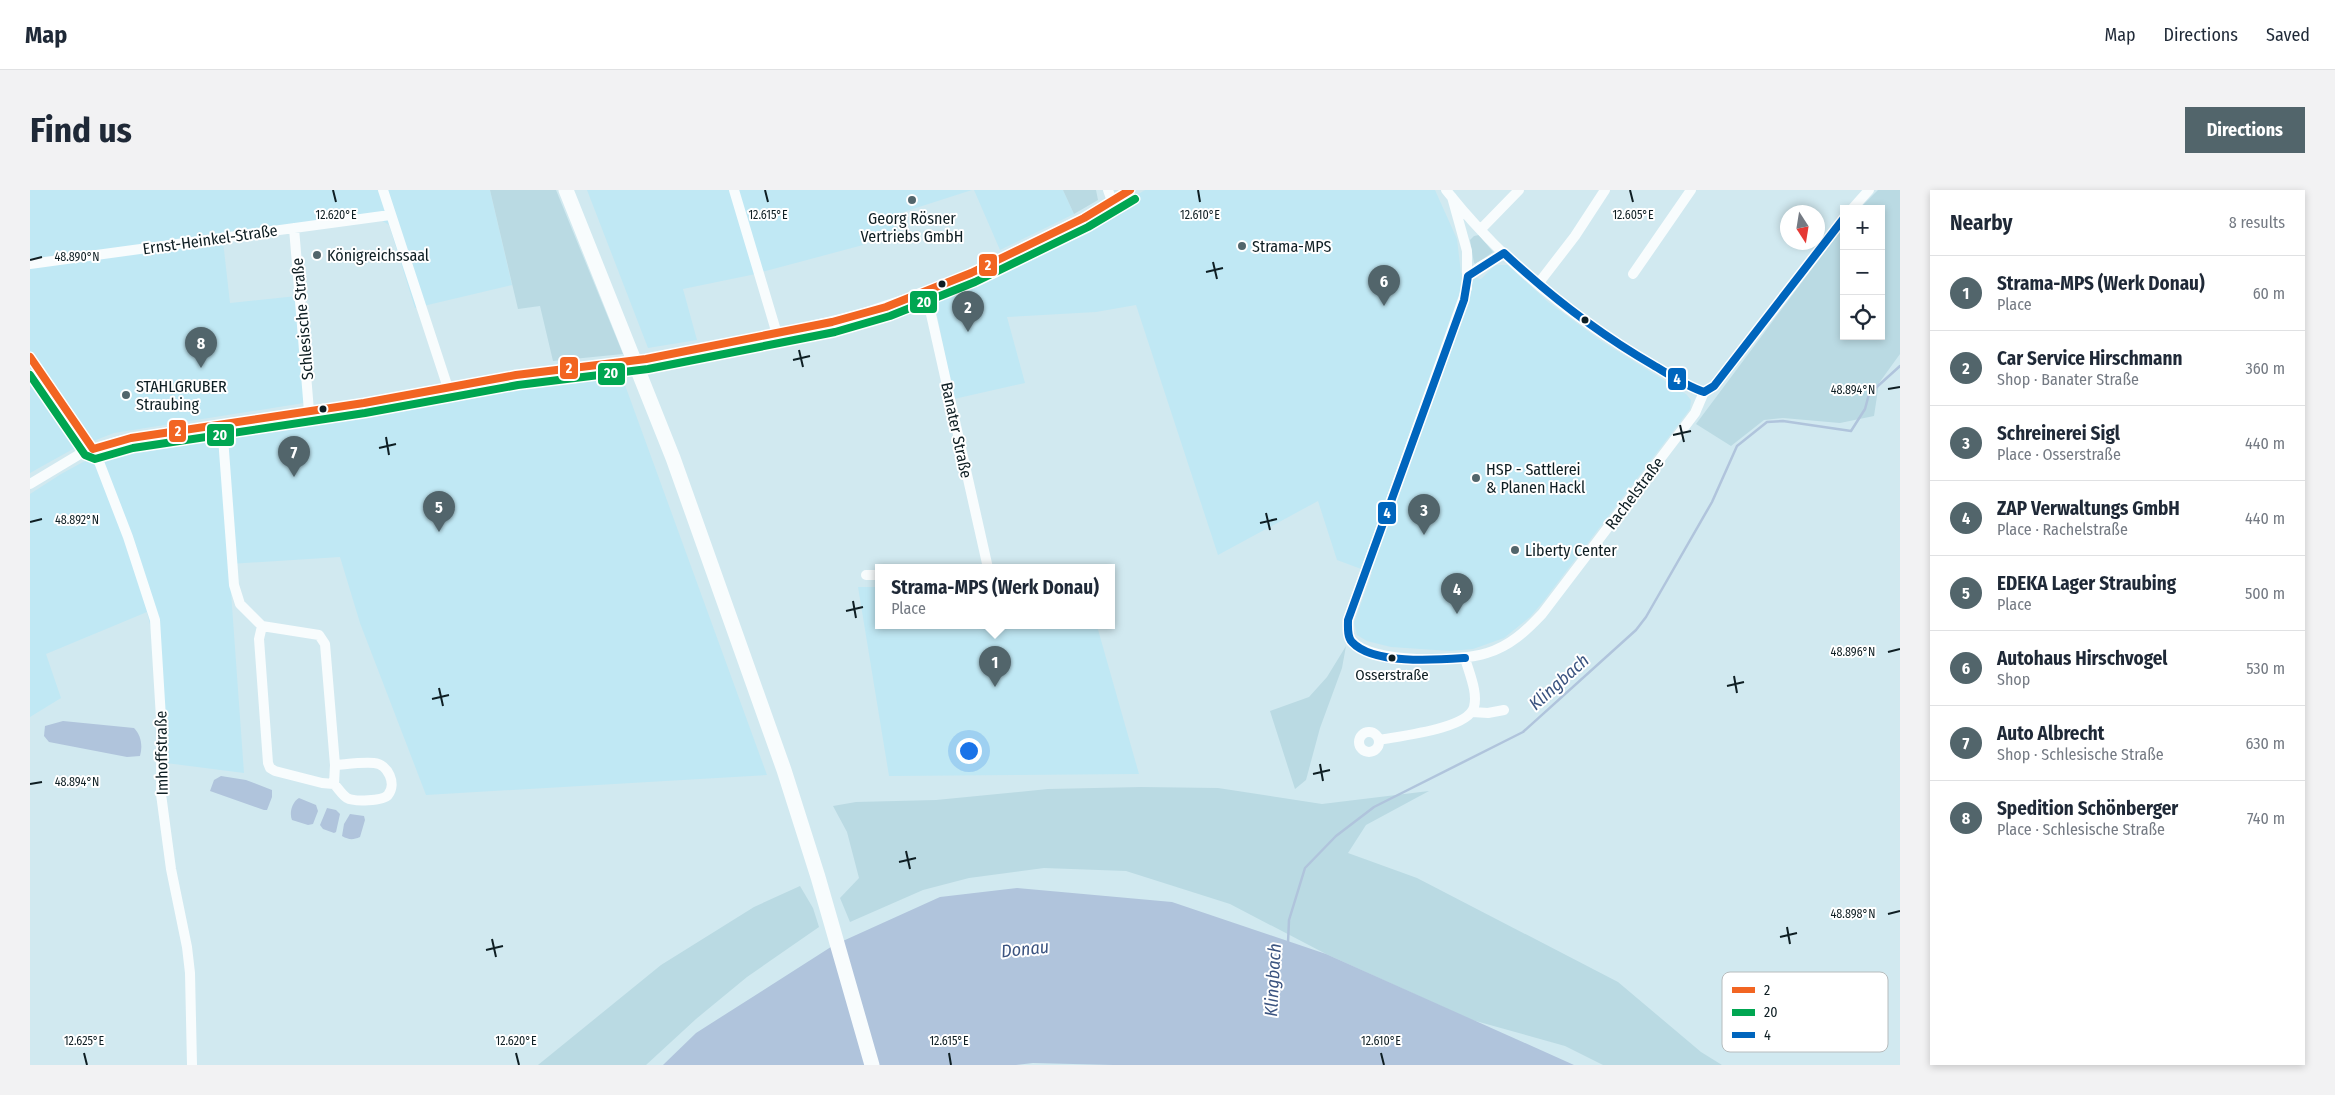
<!DOCTYPE html>
<meta charset="utf-8">
<style>
body{margin:0;font-family:"Fira Sans Condensed",sans-serif;background:#f2f2f3;color:#1f2937}
.controls{position:absolute;right:15px;top:15px;display:grid;overflow:hidden;border-radius:0px;box-shadow:0 2px 8px #0003}
.controls button{width:45px;height:45px;display:grid;place-items:center;padding:0;border:0;border-bottom:1px solid #e0e1e3;background:#fff;color:#1f2937;font:25px sans-serif}
.compass{position:absolute;left:1750px;top:15px;width:45px;height:45px;border-radius:50%;background:#fff;box-shadow:0 2px 8px #0003;rotate:168deg}
.you{position:absolute;left:938px;top:560px;width:18px;height:18px;margin:-12px;border:4px solid #fff;border-radius:50%;background:#1a73e8;box-shadow:0 0 0 8px #1a73e833}
.badge{display:grid;place-items:center;width:32px;height:32px;border-radius:50%;background:#52656b;color:#fff;font-size:16px;font-weight:700}
.pin{position:absolute;translate:-50% -41px;filter:drop-shadow(0 1px 2px #0008)}
.pin::after{content:'';position:absolute;top:26px;width:18px;height:15px;background:inherit;clip-path:polygon(0 0,100% 0,50% 100%)}
.popup{position:absolute;left:845px;top:374px;width:240px;height:65px;box-sizing:border-box;display:grid;place-content:center;border-radius:0px;background:#fff;filter:drop-shadow(0 1px 4px #0005);font-size:16px;white-space:nowrap;color:#747a83}
.popup b{font-size:19px;color:#1f2937}
.popup::after{content:'';position:absolute;left:50%;top:100%;margin-left:-10px;border:10px solid transparent;border-top-color:#fff}
.list{margin:0;padding:0;list-style:none}
h2{display:flex;justify-content:space-between;align-items:center;height:65px;margin:0;padding:0 20px;font-size:21px}
h2 small{font-size:16px;font-weight:400;color:#747a83}
.list li{display:grid;grid-template-columns:32px 1fr auto;gap:15px;align-items:center;box-sizing:border-box;height:75px;padding:0 20px;border-top:1px solid #e0e1e3}
.list b{display:block;font-size:19px;white-space:nowrap}
.list p{margin:0;font-size:16px;white-space:nowrap;color:#747a83}
.list em{font-size:16px;font-style:normal;color:#747a83}
.icon{flex:none;width:28px;height:28px;fill:none;stroke:currentColor;stroke-width:2;stroke-linecap:round;stroke-linejoin:round}
.map{position:relative;flex:none;width:1870px;height:875px;overflow:hidden;border-radius:0px}
header{display:flex;align-items:center;gap:30px;box-sizing:border-box;height:70px;padding:0 25px;background:#fff;border-bottom:1px solid #e0e1e3}
header strong{font-size:24px}
nav{display:flex;gap:28px;margin-inline-start:auto;font-size:18px}
.intro{display:flex;align-items:center;justify-content:space-between;box-sizing:border-box;height:120px;padding:0 30px}
h1{margin:0;font-size:35px}
.button{padding:12px 22px;border-radius:0px;background:#52656b;color:#fff;font-size:18px;font-weight:700}
main{display:flex;gap:30px;padding:0 30px}
aside{flex:1;background:#fff;border-radius:0px;box-shadow:0 2px 8px #0003}
.map>svg:first-child{display:block}
.built{fill:#c0e8f4}
.green{fill:#badae3}
.water{fill:#b0c4dc}
.lines{fill:none;stroke-linecap:round;stroke-linejoin:round}
.stream{stroke:#b0c4dc;stroke-width:2.5}
.minor{stroke:#f8fcfd;stroke-width:10}
.highway{stroke:#f8fcfd;stroke-width:15}
.bus-1-casing{stroke:#fff;stroke-width:11}
.bus-2-casing{stroke:#fff;stroke-width:11}
.bus-3-casing{stroke:#fff;stroke-width:11}
.bus-1{stroke:#f26522;stroke-width:8}
.bus-2{stroke:#00a651;stroke-width:8}
.bus-3{stroke:#0065bd;stroke-width:8}
.ticks{fill:none;stroke:#0e1e23;stroke-width:2}
.poi-dot{fill:#52656b;stroke:#fff;stroke-width:2}
.bus-dot{fill:#0e1e23;stroke:#fff;stroke-width:2}
.labels{text-anchor:middle;stroke-width:4;stroke-linejoin:round;paint-order:stroke}
.bus-label{font-size:15px;fill:#0e1e23;stroke:#fff}
.poi-label{font-size:16px;fill:#0e1e23;stroke:#fff;text-anchor:start}
.street-label{font-size:16px;fill:#0e1e23;stroke:#fff}
.water-label{font-size:18px;font-style:italic;fill:#3b5480;stroke:#fff}
.key{fill:#fff;stroke:#b7bcbd;stroke-width:1}
.key-label{font-size:14px;fill:#0e1e23}
.ticks-label{font-size:12px;text-anchor:middle;fill:#0e1e23;stroke:#fff;stroke-width:4;stroke-linejoin:round;paint-order:stroke}
.line-badge{stroke:#fff;stroke-width:2}
.badge-label{font-size:14px;text-anchor:middle;font-weight:bold;fill:#fff}
</style>
<header>
<strong>Map</strong>
<nav><a>Map</a><a>Directions</a><a>Saved</a></nav>
</header>
<div class="intro"><h1>Find us</h1><a class="button">Directions</a></div>
<main>
<div class="map">
<svg width="1870" height="875" viewBox="0 0 1870 875">
<rect width="100%" height="100%" fill="#d1e9f0"/>
<path class="built" d="M0 0H460L482 95 385 118 359 35 351 30 193 51 200 113 267 106 274 213 84 243 43 259 0 283Z
M557 0H942L861 26 866 41 832 50 833 55 721 85 653 99 667 150 618 158Z
M944 0H1033L1044 24 970 60Z
M1115 0H1405L1427 49 1431 83 1451 89 1465 75H1478L1518 112 1571 151 1656 204 1661 210 1660 219 1512 413 1500 427 1474 448 1443 459 1420 461 1361 457 1337 451 1327 445 1324 433 1342 383 1307 370 1288 311 1188 365 1106 115 1066 122 977 127 995 193 924 209 904 110 965 83 1045 42Z
M591 184 737 585 396 605 330 433 310 367 199 374 214 583 128 572V529L121 438 117 422 16 464 31 508 0 527V304L31 284 53 272 79 262 121 253Z
M828 397H849V436H1067L1109 584 859 586Z"/>
<path class="green" d="M460 0H526L593 164 523 171 510 116 488 119Z
M1033 0H1066L1068 10 1044 24Z
M1848 0H1870V164L1849 193 1844 226 1810 233 1753 228 1734 230 1701 256 1666 234 1814 36V146H1851V19H1829Z
M1449 45 1463 62 1446 74 1444 73 1440 50 1444 46Z
M1316 456 1312 478 1290 538 1276 590 1265 599 1240 521 1279 507 1297 487Z
M1111 597 1188 598 1292 614 1399 601 1336 635 1318 663 1387 688 1588 792 1671 862 1692 875H1573L1535 856 1442 830 1296 764 1200 714 1096 681 1014 678 939 688 893 700 820 732 810 708 829 688 817 642 803 616 826 612 906 610 1018 599Z
M770 696 783 718 789 737 717 787 666 829 616 875H508L631 775 724 717Z"/>
<path class="water" d="M33 531 104 538C111 545 113 556 110 566L97 567 19 552 14 546 15 536Z
M191 586 216 590 242 600V607L237 620H234L180 601 184 590Z
M269 608 286 615 288 621 283 634 278 635 262 630C259 623 262 612 269 608Z
M297 618 306 620 310 624 306 642 304 643 293 639 290 635Z
M320 624 334 626 335 630 330 647C323 650 319 650 312 646L314 634Z
M987 698 1142 712 1296 764 1544 875H1083L1003 873 986 875H633L666 843 804 755 910 707Z"/>
<g class="lines">
<path class="stream" d="M1258 753 1259 730 1275 678 1306 646 1344 617 1493 542 1606 440 1616 427 1682 312 1707 256 1737 232 1753 231 1821 241 1835 219 1839 204 1870 176"/>
<path class="minor" d="M353 0 418 198
M704 0 747 144
M1078 0 1082 11
M1416 0C1472 71 1545 131 1623 175 1639 184 1656 196 1674 202
M1422 7 1437 61V98L1318 430C1318 437 1317 445 1322 451 1341 474 1430 472 1457 463 1480 456 1496 441 1512 424L1665 223 1674 202
M1822 19 1839 0
M264 38 279 221
M1451 39 1489 0
M0 74 360 25
M1603 84 1661 0
M1438 86 1451 76 1474 63
M1508 94 1545 46 1575 0
M896 102 958 378
M0 167 66 264 98 347 125 430 131 528V604L141 679 157 757 160 783 162 875
M1674 202 1684 196 1814 28
M192 234 204 395 210 414 232 436 229 449 238 573 240 578 245 581 292 593 304 594 305 575 295 454 289 445 232 436
M0 294 50 264 89 251 334 213 486 185 616 169 747 144 831 124 896 102 941 83 1054 28 1100 0
M836 385H849
M1442 522 1458 523 1474 520
M1329 552a10 10 0 1 1 20 0a10 10 0 1 1-20 0Z
M1349 550C1370 546 1438 539 1444 517 1448 502 1439 483 1435 468
M304 594C308 598 312 605 317 608 324 612 353 611 358 605 367 594 358 574 344 573 332 572 318 574 305 575"/>
<path class="highway" d="M536 0 643 268 754 580 788 687 842 875"/>
<defs>
<path id="bus-1" d="M0 167 63 259 101 248 334 213 486 185 616 169 802 132 856 117 941 83 1054 28 1100 0"/>
<path id="bus-2" d="M0 185 55 265 65 269 103 258 335 223 488 195 618 179 805 142 860 126 945 92 1058 37 1105 9"/>
<path id="bus-3" d="M1435 468C1407 470 1343 475 1322 452 1317 447 1318 437 1318 430L1434 110 1438 86 1474 63C1520 106 1569 144 1623 175 1640 185 1656 196 1674 202L1684 196 1814 28"/>
</defs>
<use href="#bus-1" class="bus-1-casing"/>
<use href="#bus-2" class="bus-2-casing"/>
<use href="#bus-3" class="bus-3-casing"/>
<use href="#bus-1" class="bus-1"/>
<use href="#bus-2" class="bus-2"/>
<use href="#bus-3" class="bus-3"/>
</g>
<path class="ticks" d="M303 0 306 12M735 0 738 12M1168 0 1170 12M1600 0 1603 12M0 70 12 67M1183 72 1187 89M1176 82 1193 78M769 160 773 177M763 170 780 166M1858 199 1870 197M1650 235 1654 252M1643 245 1661 241M356 247 359 265M349 258 366 254M1236 323 1240 340M0 332 12 329M1230 333 1247 329M823 411 826 428M816 421 833 417M1858 462 1870 459M1704 486 1707 503M1697 496 1714 492M409 498 413 516M402 509 419 505M1290 574 1293 591M1283 584 1300 580M0 594 12 592M876 661 880 679M869 672 886 668M1858 724 1870 721M1757 737 1760 754M1750 747 1767 743M462 749 466 767M456 760 473 756M54 863 57 875M486 863 489 875M919 863 921 875M1351 863 1354 875"/>
<g class="poi-dot">
<circle cx="882" cy="10" r="5"/>
<circle cx="1212" cy="56" r="5"/>
<circle cx="287" cy="65" r="5"/>
<circle cx="96" cy="205" r="5"/>
<circle cx="1446" cy="288" r="5"/>
<circle cx="1485" cy="360" r="5"/>
</g>
<g class="bus-dot">
<circle cx="912" cy="94" r="4.5"/>
<circle cx="1555" cy="130" r="4.5"/>
<circle cx="293" cy="219" r="4.5"/>
<circle cx="1362" cy="468" r="4.5"/>
</g>
<g class="labels">
<g class="bus-label">
<text x="1362" y="490">Osserstraße</text>
</g>
<g class="poi-label">
<text x="882" y="34" text-anchor="middle">Georg Rösner<tspan x="882" dy="18">Vertriebs GmbH</tspan></text>
<text x="1222" y="62">Strama-MPS</text>
<text x="297" y="71">Königreichssaal</text>
<text x="106" y="202">STAHLGRUBER<tspan x="106" dy="18">Straubing</tspan></text>
<text x="1456" y="285">HSP - Sattlerei<tspan x="1456" dy="18">&amp; Planen Hackl</tspan></text>
<text x="1495" y="366">Liberty Center</text>
</g>
<g class="street-label">
<text transform="translate(180 49) rotate(-8)" y="6">Ernst-Heinkel-Straße</text>
<text transform="translate(272 129) rotate(-95)" y="6">Schlesische Straße</text>
<text transform="translate(927 240) rotate(78)" y="6">Banater Straße</text>
<text transform="translate(1604 303) rotate(-53)" y="6">Rachelstraße</text>
<text transform="translate(131 563) rotate(-91)" y="6">Imhoffstraße</text>
</g>
<g class="water-label">
<text transform="translate(1529 492) rotate(-42)" y="6">Klingbach</text>
<text transform="translate(995 759) rotate(-6)" y="6">Donau</text>
<text transform="translate(1243 790) rotate(-87)" y="6">Klingbach</text>
</g>
</g>
<rect x="1692" y="782" width="166" height="80" rx="8" class="key"/>
<rect x="1702" y="797" width="23" height="6" fill="#f26522"/>
<rect x="1702" y="819" width="23" height="7" fill="#00a651"/>
<rect x="1702" y="842" width="23" height="6" fill="#0065bd"/>
<g class="key-label">
<text x="1734" y="805">2</text>
<text x="1734" y="827">20</text>
<text x="1734" y="850">4</text>
</g>
<g class="ticks-label">
<text x="306" y="29">12.620°E</text>
<text x="738" y="29">12.615°E</text>
<text x="1170" y="29">12.610°E</text>
<text x="1603" y="29">12.605°E</text>
<text x="47" y="71">48.890°N</text>
<text x="1823" y="204">48.894°N</text>
<text x="47" y="334">48.892°N</text>
<text x="1823" y="466">48.896°N</text>
<text x="47" y="596">48.894°N</text>
<text x="1823" y="728">48.898°N</text>
<text x="54" y="855">12.625°E</text>
<text x="486" y="855">12.620°E</text>
<text x="919" y="855">12.615°E</text>
<text x="1351" y="855">12.610°E</text>
</g>
<g class="line-badge">
<rect x="948" y="63" width="20" height="24" rx="5" fill="#f26522"/>
<rect x="879" y="100" width="29" height="24" rx="5" fill="#00a651"/>
<rect x="529" y="166" width="20" height="24" rx="5" fill="#f26522"/>
<rect x="567" y="172" width="29" height="24" rx="5" fill="#00a651"/>
<rect x="1637" y="177" width="20" height="24" rx="5" fill="#0065bd"/>
<rect x="138" y="229" width="19" height="24" rx="5" fill="#f26522"/>
<rect x="176" y="233" width="29" height="24" rx="5" fill="#00a651"/>
<rect x="1347" y="311" width="20" height="24" rx="5" fill="#0065bd"/>
</g>
<g class="badge-label">
<text x="958" y="80">2</text>
<text x="894" y="117">20</text>
<text x="539" y="183">2</text>
<text x="581" y="188">20</text>
<text x="1647" y="194">4</text>
<text x="148" y="246">2</text>
<text x="190" y="250">20</text>
<text x="1357" y="328">4</text>
</g>
</svg>
<div class="controls">
<button>+</button>
<button>−</button>
<button><svg class="icon" aria-label="locate" viewBox="0 0 24 24"><circle cx="12" cy="12" r="6"/><path d="M12 2v4M12 18v4M2 12h4M18 12h4"/></svg></button>
</div>
<svg class="compass" viewBox="-18 -18 36 36"><path d="M0-13l5 13h-10z" fill="#e53935"/><path d="M0 13l5-13h-10z" fill="#747a83"/></svg>
<div class="you"></div>
<div class="pin badge" style="left:965px;top:497px">1</div>
<div class="popup"><b>Strama-MPS (Werk Donau)</b>Place</div>
<div class="pin badge" style="left:938px;top:142px">2</div>
<div class="pin badge" style="left:1394px;top:345px">3</div>
<div class="pin badge" style="left:1427px;top:424px">4</div>
<div class="pin badge" style="left:409px;top:342px">5</div>
<div class="pin badge" style="left:1354px;top:116px">6</div>
<div class="pin badge" style="left:264px;top:287px">7</div>
<div class="pin badge" style="left:171px;top:178px">8</div>
</div>
<aside>
<h2>Nearby<small>8 results</small></h2>
<ul class="list">
<li><span class="badge">1</span><div><b>Strama-MPS (Werk Donau)</b><p>Place</p></div><em>60 m</em></li>
<li><span class="badge">2</span><div><b>Car Service Hirschmann</b><p>Shop · Banater Straße</p></div><em>360 m</em></li>
<li><span class="badge">3</span><div><b>Schreinerei Sigl</b><p>Place · Osserstraße</p></div><em>440 m</em></li>
<li><span class="badge">4</span><div><b>ZAP Verwaltungs GmbH</b><p>Place · Rachelstraße</p></div><em>440 m</em></li>
<li><span class="badge">5</span><div><b>EDEKA Lager Straubing</b><p>Place</p></div><em>500 m</em></li>
<li><span class="badge">6</span><div><b>Autohaus Hirschvogel</b><p>Shop</p></div><em>530 m</em></li>
<li><span class="badge">7</span><div><b>Auto Albrecht</b><p>Shop · Schlesische Straße</p></div><em>630 m</em></li>
<li><span class="badge">8</span><div><b>Spedition Schönberger</b><p>Place · Schlesische Straße</p></div><em>740 m</em></li>
</ul>
</aside>
</main>
